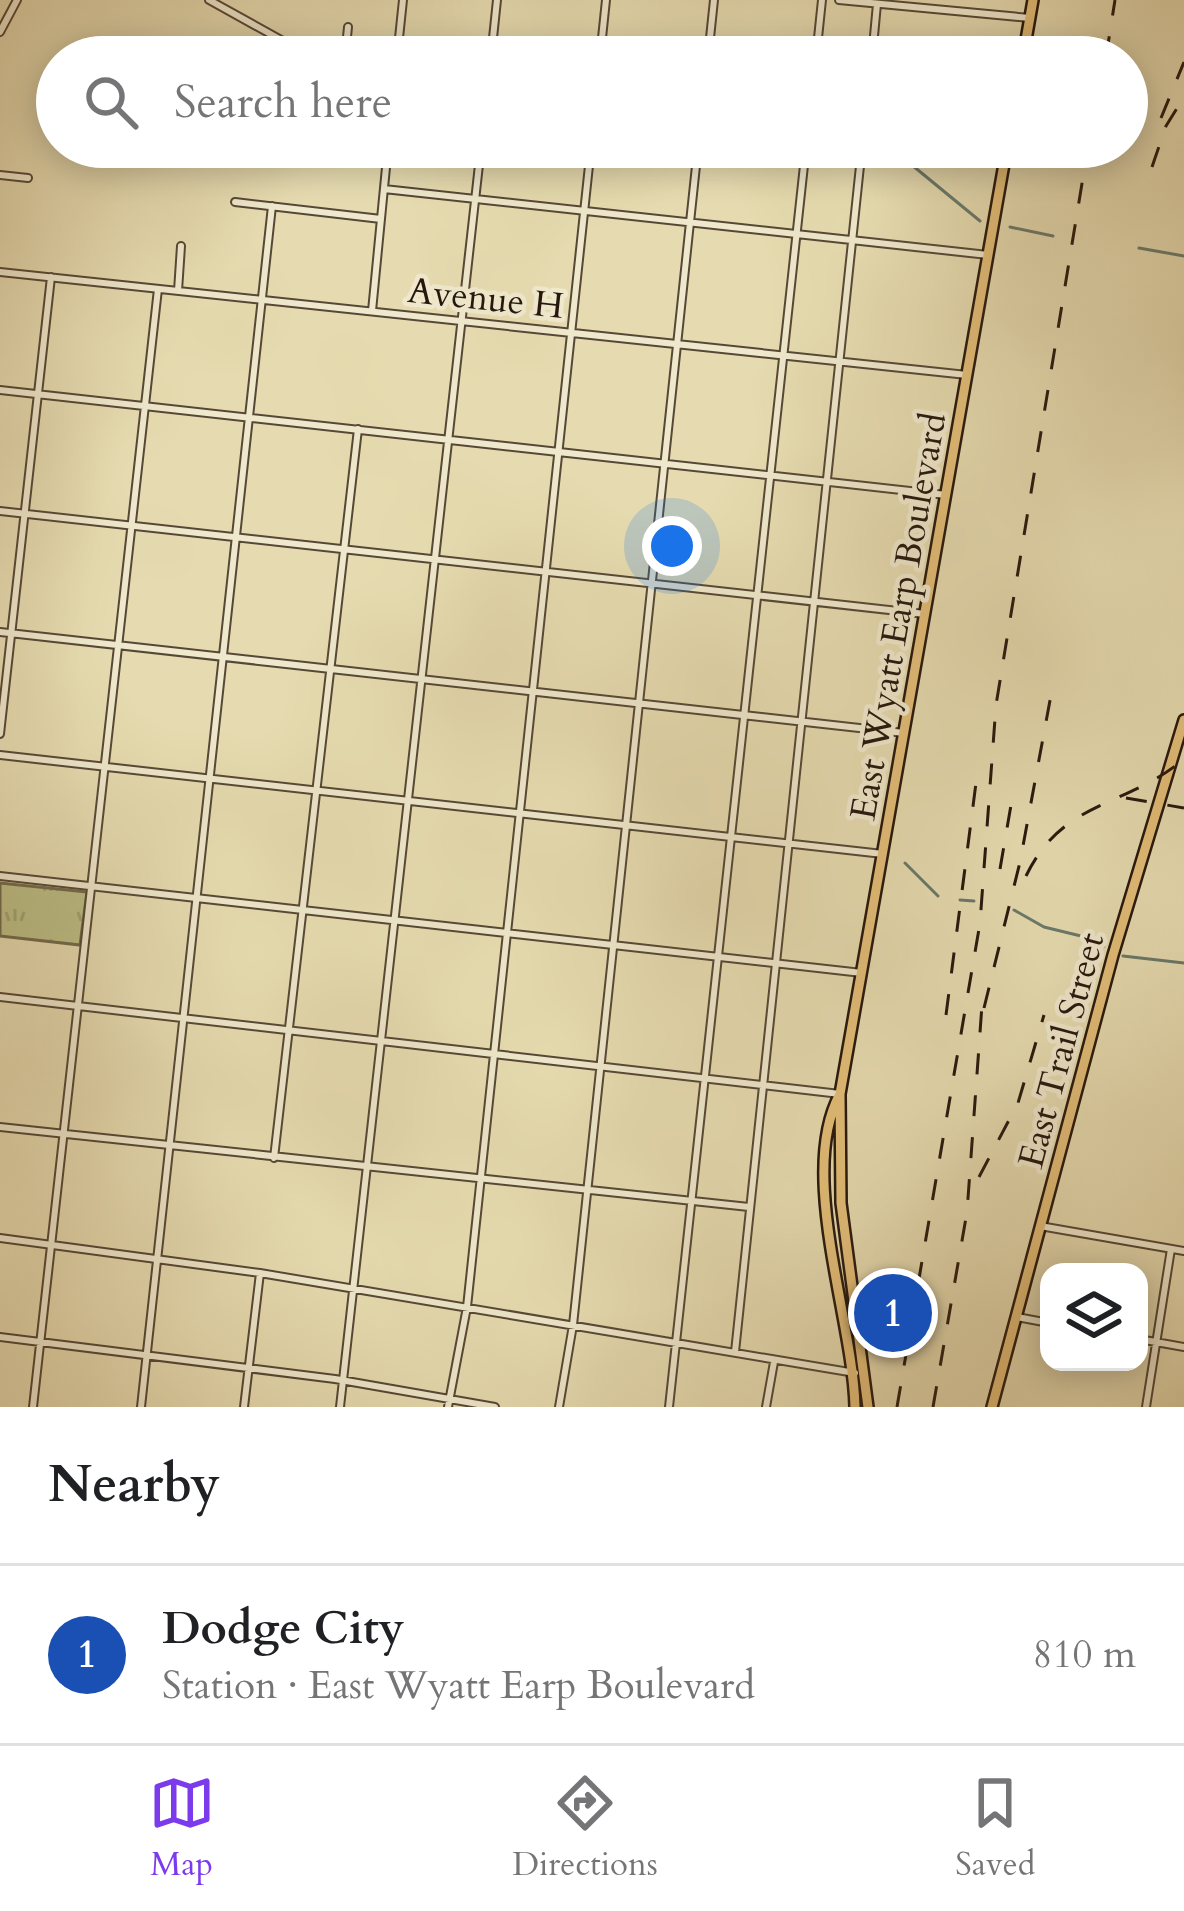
<!DOCTYPE html>
<meta charset="utf-8">
<style>
body{margin:0;font-family:Cardo,serif;background:#f6f6f6;color:#202124}
.controls{position:absolute;right:36px;bottom:36px;display:grid;overflow:hidden;border-radius:24px;box-shadow:0 6px 30px #0003}
.controls button{width:108px;height:108px;display:grid;place-items:center;padding:0;border:0;border-bottom:3px solid #e0e0e0;background:#fff;color:#202124;font:60px sans-serif}
.you{position:absolute;left:672px;top:546px;width:42px;height:42px;margin:-30px;border:9px solid #fff;border-radius:50%;background:#1a73e8;box-shadow:0 0 0 18px #1a73e833}
.badge{display:grid;place-items:center;width:78px;height:78px;border-radius:50%;background:#7c3aed;color:#fff;font-size:39px;font-weight:700}
.pin{position:absolute;translate:-50% -50%;border:6px solid #fff;box-shadow:0 3px 12px #0006}
.list{margin:0;padding:0;list-style:none}
h2{display:flex;justify-content:space-between;align-items:center;height:156px;margin:0;padding:0 48px;font-size:51px}
h2 small{font-size:39px;font-weight:400;color:#757577}
.list li{display:grid;grid-template-columns:78px 1fr auto;gap:36px;align-items:center;box-sizing:border-box;height:180px;padding:0 48px;border-top:3px solid #e0e0e0}
.list b{display:block;font-size:45px;white-space:nowrap}
.list p{margin:0;font-size:39px;white-space:nowrap;color:#757577}
.list em{font-size:39px;font-style:normal;color:#757577}
.icon{flex:none;width:66px;height:66px;fill:none;stroke:currentColor;stroke-width:2;stroke-linecap:round;stroke-linejoin:round}
.map{position:relative;flex:none;width:1184px;height:1407px;overflow:hidden}
.search{position:absolute;background:#fff;box-shadow:0 6px 30px #0003;left:36px;right:36px;top:36px;height:132px;display:flex;align-items:center;gap:30px;box-sizing:border-box;padding:0 42px;border-radius:66px;color:#757577;font-size:45px}
.sheet{height:336px;background:#fff}
nav{display:flex;justify-content:space-around;align-items:center;box-sizing:border-box;height:168px;border-top:3px solid #e0e0e0;background:#fff;font-size:33px;color:#757577}
nav a{display:grid;justify-items:center;gap:6px}
nav .on{color:#7c3aed}
.map>svg:first-child{display:block}
.park{fill:url(#park-tufts);stroke:#716a4a;stroke-width:3}
.lines{fill:none;stroke-linecap:round;stroke-linejoin:round}
.stream{stroke:#69796b;stroke-width:3}
.minor-casing{stroke:#564836;stroke-width:10}
.major-casing{stroke:#26170d;stroke-width:14}
.minor{stroke:#efe8cc;stroke-width:6}
.major{stroke:#e3be78;stroke-width:9}
.rail{stroke:#26170d;stroke-width:3;stroke-dasharray:21 21;stroke-linecap:butt}
.labels{text-anchor:middle;stroke-width:9;stroke-linejoin:round;paint-order:stroke}
.street-label{font-size:36px;fill:#26170d;stroke:#efe8cc}
</style>
<div class="map">
<svg width="1184" height="1407" viewBox="0 0 1184 1407">
<defs>
<pattern id="park-tufts" width="24" height="20" patternUnits="userSpaceOnUse" patternTransform="scale(3)"><rect width="24" height="20" fill="#bcbe86"/><path d="M3 7l-1-3M5 7V3M7 7l1-3M15 17l-1-3M17 17v-4M19 17l1-3" fill="none" stroke="#a1a372"/></pattern>
</defs>
<rect width="100%" height="100%" fill="#e6dbb0"/>
<filter id="stains"><feTurbulence type="fractalNoise" baseFrequency=".00167" numOctaves="4"/><feColorMatrix values="0 0 0 0 .2 0 0 0 0 .09 0 0 0 0 .02 0 0 0 .5 -.17"/></filter>
<radialGradient id="worn" r=".72"><stop offset=".6" stop-color="#630" stop-opacity="0"/><stop offset="1" stop-color="#630" stop-opacity=".3"/></radialGradient>
<path class="park" d="M0 883 87 892 80 945 0 936Z"/>
<g class="lines">
<path class="stream" d="M890 147 980 221
M1010 227 1053 236
M1139 248 1184 256
M905 863 938 896
M960 900 974 901
M1014 910 1044 927 1081 936
M1091 940 1104 946
M1123 956 1184 963"/>
<defs>
<path id="minor" d="M209 0 312 57
M839 0 1030 18
M0 32 17 0
M92 43 115 57
M264 57 274 39
M345 57 348 27
M397 57 403 0
M491 57 497 0
M600 57 606 0
M708 57 714 0
M816 57 822 0
M872 57 877 4
M0 175 28 178
M384 189 988 255
M235 202 381 219
M0 272 967 375
M178 291 181 246
M372 311 388 147
M0 390 946 495
M0 511 925 614
M0 632 904 733
M0 734 51 277
M0 755 883 854
M0 876 862 973
M0 997 840 1094
M0 1127 749 1207
M274 1158 358 429
M1040 1226 1184 1251
M0 1238 260 1273 855 1373
M1017 1317 1049 1323
M0 1337 335 1379 495 1407
M1139 1339 1184 1347
M735 1352 862 147
M33 1407 158 289
M141 1407 272 206
M244 1407 260 1273
M340 1407 481 147
M448 1407 467 1307 591 147
M559 1407 573 1325 698 147
M669 1407 806 147
M766 1407 774 1362
M1146 1407 1171 1249"/>
<path id="major" d="M1023 57 1033 0
M840 1094C797 1173 853 1318 855 1407
M868 1407 841 1203 840 1094 1007 147
M992 1407 1113 955 1184 720"/>
</defs>
<use href="#minor" class="minor-casing"/>
<use href="#major" class="major-casing"/>
<use href="#minor" class="minor"/>
<use href="#major" class="major"/>
<path class="rail" d="M1106 57 1115 0
M1161 118 1184 62
M1152 167 1166 126 1184 97
M1126 798 1184 808
M1000 869 1011 805
M1026 876C1063 799 1126 808 1184 759
M984 1008 1020 862 1051 695
M946 1015 976 783
M979 1177 1018 1103 1044 1015
M897 1407 980 923 996 705 1088 147
M933 1407 967 1212 983 991"/>
</g>
<g class="labels">
<g class="street-label">
<text transform="translate(486 297) rotate(6)" y="13">Avenue H</text>
<text transform="translate(897 616) rotate(-80)" y="13">East Wyatt Earp Boulevard</text>
<text transform="translate(1060 1050) rotate(-75)" y="13">East Trail Street</text>
</g>
</g>
<rect width="100%" height="100%" filter="url(#stains)"/>
<rect width="100%" height="100%" fill="url(#worn)"/>
</svg>
<div class="controls">
<button><svg class="icon" aria-label="layers" viewBox="0 0 24 24"><path d="M12 4l9 5-9 5-9-5zM3 14l9 5 9-5"/></svg></button>
</div>
<div class="you"></div>
<div class="pin badge" style="left:893px;top:1313px;background:#1a4fb4">1</div>
<div class="search"><svg class="icon" aria-label="search" viewBox="0 0 24 24"><circle cx="10" cy="10" r="6"/><path d="M15 15l6 6"/></svg>Search here</div>
</div>
<section class="sheet">
<h2>Nearby<small></small></h2>
<ul class="list">
<li><span class="badge" style="background:#1a4fb4">1</span><div><b>Dodge City</b><p>Station · East Wyatt Earp Boulevard</p></div><em>810 m</em></li>
</ul>
</section>
<nav>
<a class="on"><svg class="icon" aria-label="map" viewBox="0 0 24 24"><path d="M3 6l6-2 6 2 6-2v14l-6 2-6-2-6 2zM9 4v14M15 6v14"/></svg>Map</a>
<a><svg class="icon" aria-label="directions" viewBox="0 0 24 24"><path d="M12 3l9 9-9 9-9-9zM9 14v-3h6M13 9l2 2-2 2"/></svg>Directions</a>
<a><svg class="icon" aria-label="saved" viewBox="0 0 24 24"><path d="M7 4h10v16l-5-4-5 4z"/></svg>Saved</a>
</nav>
